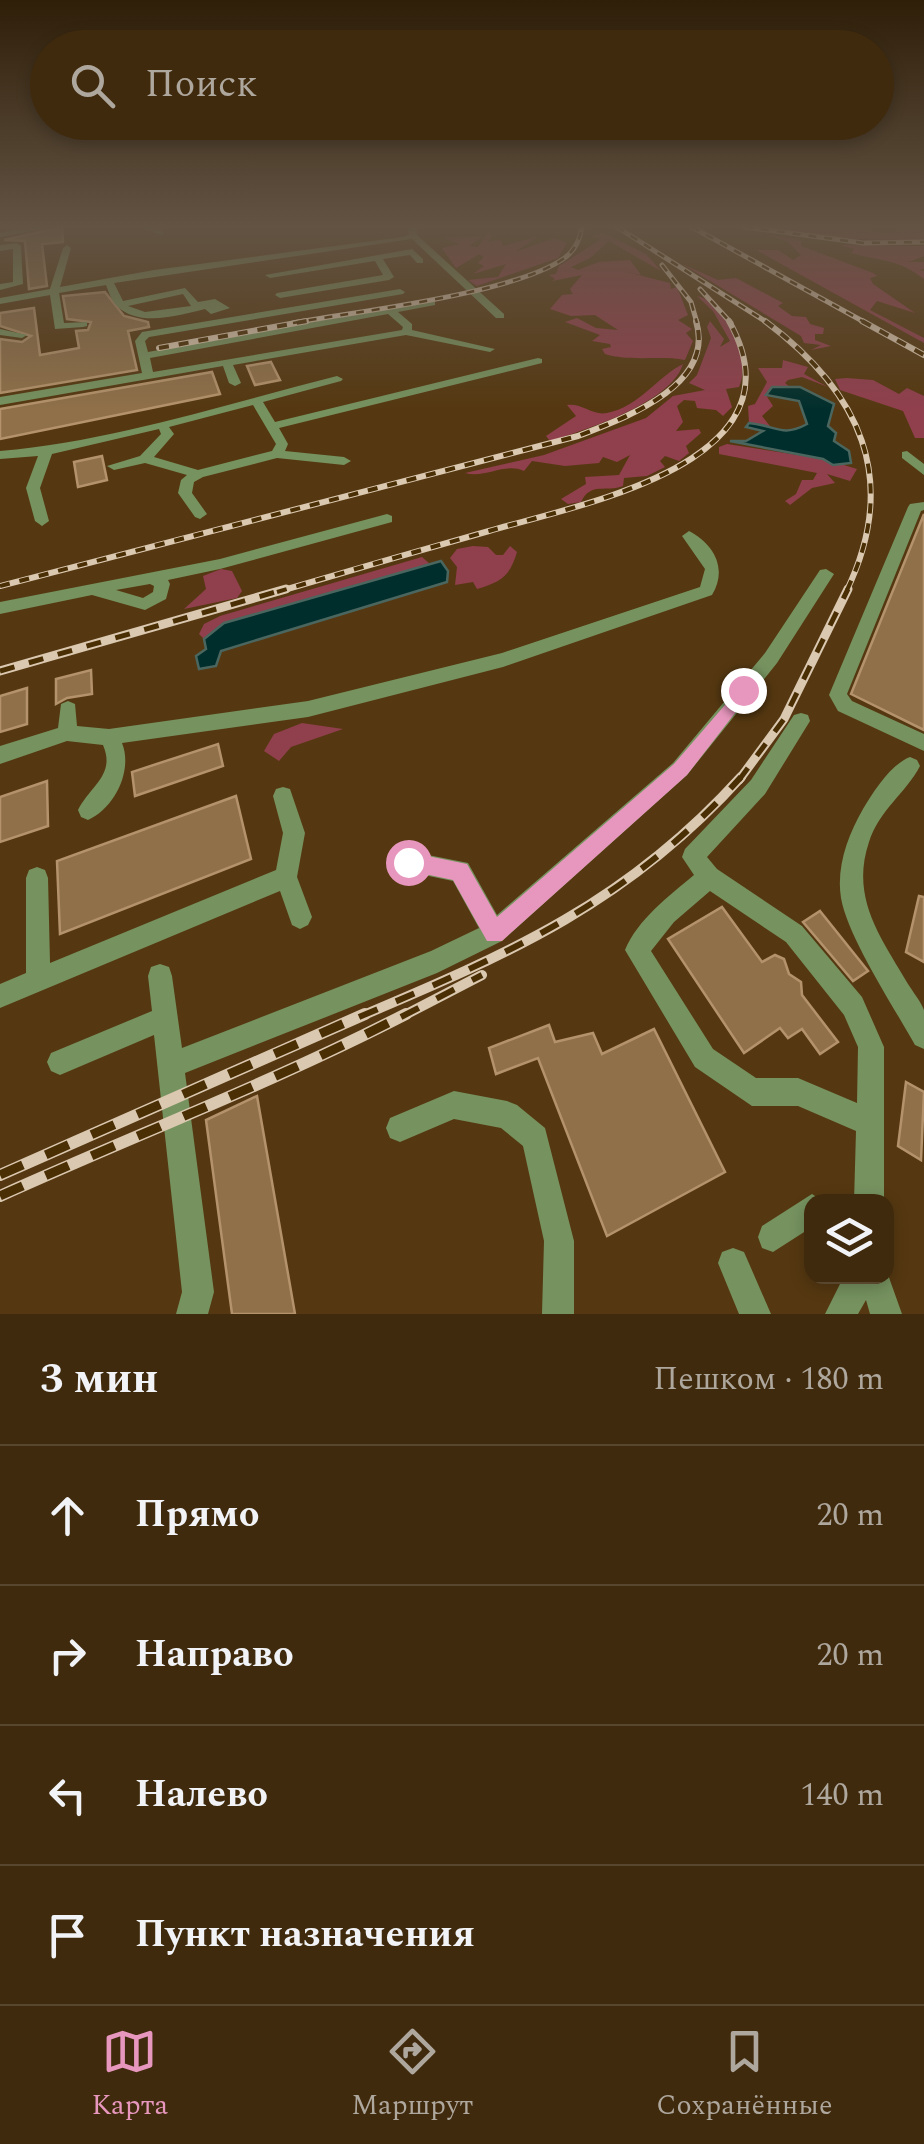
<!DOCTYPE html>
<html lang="ru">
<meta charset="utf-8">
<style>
body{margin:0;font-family:Spectral,serif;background:#4b361b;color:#f1f3f6}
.controls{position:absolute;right:30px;bottom:30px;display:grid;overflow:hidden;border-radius:20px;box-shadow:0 5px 15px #0003}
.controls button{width:90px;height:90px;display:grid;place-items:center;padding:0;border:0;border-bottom:2px solid #59462e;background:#402a0d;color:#f1f3f6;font:50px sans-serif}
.stop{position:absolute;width:30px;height:30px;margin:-22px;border:8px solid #e797bd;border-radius:50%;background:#fff}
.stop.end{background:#e797bd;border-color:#fff;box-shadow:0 2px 10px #0008}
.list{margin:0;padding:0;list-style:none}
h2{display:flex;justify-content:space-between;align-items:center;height:130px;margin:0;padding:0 40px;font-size:42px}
h2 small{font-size:32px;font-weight:400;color:#aea79d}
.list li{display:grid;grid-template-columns:65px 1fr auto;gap:30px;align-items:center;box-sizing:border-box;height:140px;padding:0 40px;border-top:2px solid #59462e}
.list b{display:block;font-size:38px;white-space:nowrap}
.list em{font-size:32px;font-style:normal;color:#aea79d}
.icon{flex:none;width:55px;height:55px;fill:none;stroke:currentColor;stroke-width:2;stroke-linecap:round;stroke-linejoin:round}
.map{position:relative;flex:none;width:924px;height:1314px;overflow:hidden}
.search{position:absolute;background:#402a0d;box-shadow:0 5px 15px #0003;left:30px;right:30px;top:30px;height:110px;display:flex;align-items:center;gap:25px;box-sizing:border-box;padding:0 35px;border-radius:55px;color:#aea79d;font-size:38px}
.sheet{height:690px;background:#402a0d}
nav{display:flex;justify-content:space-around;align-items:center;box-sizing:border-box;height:140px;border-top:2px solid #59462e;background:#402a0d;font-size:28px;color:#aea79d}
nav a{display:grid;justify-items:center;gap:5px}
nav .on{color:#e797bd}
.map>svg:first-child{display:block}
.green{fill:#903f4d}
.water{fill:#002e2c;stroke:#4a665e;stroke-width:2.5}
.building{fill:#8f7049;stroke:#b4936c;stroke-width:2.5}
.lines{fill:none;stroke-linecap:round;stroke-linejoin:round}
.minor{fill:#76925f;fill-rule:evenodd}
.rail-far4-casing{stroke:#dbc8b0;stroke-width:5}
.rail-far3-casing{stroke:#dbc8b0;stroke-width:6}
.rail-far2-casing{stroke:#dbc8b0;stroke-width:9}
.rail-far1-casing{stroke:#dbc8b0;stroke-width:10}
.rail-casing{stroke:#dbc8b0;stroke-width:12}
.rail-far4{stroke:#4a2e04;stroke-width:2.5;stroke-dasharray:8;stroke-linecap:butt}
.rail-far3{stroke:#4a2e04;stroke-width:4;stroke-dasharray:10;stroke-linecap:butt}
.rail-far2{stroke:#4a2e04;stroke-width:5;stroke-dasharray:15;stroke-linecap:butt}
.rail-far1{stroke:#4a2e04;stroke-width:6;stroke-dasharray:20;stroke-linecap:butt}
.rail{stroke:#4a2e04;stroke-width:9;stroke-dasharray:25;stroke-linecap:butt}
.route{fill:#e797bd}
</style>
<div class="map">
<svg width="924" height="1314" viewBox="0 0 924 1314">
<rect width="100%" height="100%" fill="#553811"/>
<path class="green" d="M760 227H840L886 233 924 227V240L839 239Z
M488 232 492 236 488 242 501 239 503 246 539 236 515 252 554 238 567 243 558 258 477 286 468 280 498 277 506 264 473 274 484 266 478 263 484 257 479 254 456 268 442 248 460 244 444 238 482 237 469 246 478 247Z
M602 232 646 254 661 271 609 241 590 258 571 267 578 270 599 262 630 260 641 275 623 271 670 283 671 289 677 287 688 315 678 320 692 329 686 333 693 341 685 360C660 355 631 362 605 354L602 349 611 347 610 344 592 341 600 335 565 322 577 318 596 328 618 330 595 315 571 316 550 309 562 295 573 294 570 289 582 275 552 281 555 279 549 275 556 274 559 266 598 241 600 238 591 237Z
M769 235 801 240V246L873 273 877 276 870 278 873 284 915 313 877 301 870 310 924 338V343L756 250H778L793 260 801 255 788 242Z
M839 245 924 246V256L908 262H924V269L919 270 924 271V279C899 259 880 261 851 253L854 249Z
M682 264 718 280 736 278 783 303 778 306 792 316 806 317 810 324 824 328 823 334H815V340L831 346 811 350 821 345 804 343 801 336Z
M697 296C733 304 751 362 739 387L726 389 732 407 723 416 716 410 697 408 695 401 684 400 677 406 683 422 676 431 699 429 701 433 686 446 689 453 679 461 665 456 660 461 665 467 647 476 624 478 623 486C606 493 591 481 581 502L568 504 561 499 586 484 585 477 619 475 630 455 617 462 603 457 599 463 565 466 532 461 524 471C505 462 485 479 465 473L544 455 646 418 673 396 705 390 689 383 697 375 711 338 707 327 710 321 724 339 720 347 730 341 713 311Z
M783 360 808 367 804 374 828 387 802 377 788 380 785 383 790 387H772L766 395 773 406 762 416 773 430 749 423 748 406 755 404 767 382 758 368H782Z
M683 364C671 403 585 430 550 441L546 436 576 416 567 405C582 403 593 416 607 413 639 407 658 376 683 364Z
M847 378 873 380 899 394 907 388 924 396V438H915L903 411 840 390 835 379Z
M727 444 824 459 857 469 850 481 827 474 835 483 812 488 790 505 785 501 796 494 802 480H813L817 473 719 454V447Z
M473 546 488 547 496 555H503L510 546 517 552C510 576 501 582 477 589L473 582 455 585 457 567 450 558 457 549Z
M422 557 430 564 225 623 204 639 199 634 204 624 220 616Z
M221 569 232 571 242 591 237 598 184 609 206 589 203 576Z
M302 723 343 729 291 747 279 761 264 751 274 734Z"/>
<path class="water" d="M772 387H800L834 404 828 426 836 433 834 441 849 451 851 463 833 465 823 459 730 441H746L763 431 746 427 749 423C775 425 782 438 807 424L799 401 766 395Z
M441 561 448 571 447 582 221 651 216 666 199 669 196 656 206 649 204 639 224 623Z"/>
<path class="building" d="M62 227 63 242 42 244 47 286 29 289 25 241 4 240Z
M105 292 124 316 148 322 149 327 128 331 137 370 0 393V339L22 342 31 336 0 326V313L34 308 40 355 79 348 76 331 88 330 91 322 67 319 63 296Z
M271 362 280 380 255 385 247 366Z
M212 372 220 394 0 439V409Z
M102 456 107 480 78 487 74 462Z
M924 514V730L851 694Z
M91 670 92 694 67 698 56 704V679Z
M27 688V724L0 732V696Z
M218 744 223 766 135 796 132 772Z
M47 781 48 826 0 842V797Z
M236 796 251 859 60 934 57 861Z
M919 896 924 897V962L906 952Z
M722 907 762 962 775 955 784 959 789 974 801 982 802 995 838 1042 820 1054 802 1029 788 1038 780 1028 744 1053 668 939Z
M820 911 868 971 853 981 803 922Z
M549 1025 555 1042 593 1033 602 1054 654 1029 725 1172 607 1236 538 1058 496 1074 489 1048Z
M906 1082 924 1092 921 1160 898 1146Z
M257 1096 295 1314H232L206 1120Z"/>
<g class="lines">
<path class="minor" d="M31 227H52L0 237V233Z
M142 227H154L165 233 161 235Z
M408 227H416L417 235 504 314V318H496L412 239 114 283 123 301 185 288 198 302 215 299 230 308 211 314 205 309C179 315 139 328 117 306 111 300 109 292 106 285L59 293 64 323 87 322V326L83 327 55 329 50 295 0 304V298L50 289 63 248 67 245 71 248 60 287 154 270 402 237 409 235ZM183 294 191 306 145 312 128 306Z
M17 243 21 246 23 284 0 290V284L13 282V249L0 251V245Z
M412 249 423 259V263H417L410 255 383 259 394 277 389 280 280 298 275 295 277 293 383 275 375 261 270 278 265 275Z
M400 289 405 292 403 294 149 337 145 341 148 352 432 300 435 301V305L398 312 412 324V330L495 349 490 352 406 335 233 365 241 383 235 386 229 383 223 366 0 405V397L142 373 135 341 142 332ZM388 314 403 327 402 330 153 372 150 358Z
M0 329 27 335 22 338 0 335Z
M538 358 542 359V363L279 428 288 444 285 451 344 457 351 461 344 465 277 458 203 477 194 482 192 493 207 514 200 519 195 517 178 493 181 480 187 475 145 463 114 470 107 466 140 456 161 434 159 429 52 454 40 488 49 521 42 526 35 521 26 488 38 456 0 459V451C114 441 226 404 337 376L343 379 341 381 263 402 275 422ZM253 405 276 444 272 451 198 470 154 457 174 434 169 427Z
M907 451 924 464V475L902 458V452Z
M924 502V510L921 511 847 694 852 701 924 734V751L838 711 829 695 908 507 910 504Z
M387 514 392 516V522L220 569 168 580 170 584 166 599 145 610 92 595 0 614V602L220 559ZM150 584 154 586 153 592 143 598 116 590Z
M689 531C714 544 728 569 712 595L503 667 308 717 122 743C133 770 115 808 88 820L81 817 78 810C90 786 116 775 103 745L67 741 0 764V746L58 728 61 704 68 701 75 704 77 726 109 729 308 701 502 653 700 587 705 569 682 536Z
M826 569 834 574 777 663 687 775 502 941 437 973 185 1073 214 1292 208 1314H176L182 1292 154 1035 60 1075 51 1071 47 1062 51 1053 152 1011 148 976 151 967 160 964 169 967 172 976 182 1048 431 951 479 928 453 881 400 870 397 862 400 854 408 851 468 863 497 915 673 763 765 653 820 570Z
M801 713 808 715 810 721 765 794 707 857 717 869 802 926 862 997 884 1047V1202H854L856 1131 798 1106H752L695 1067 625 950C638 919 669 896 694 875L682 857 685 849 751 780 794 715ZM710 891 786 942 844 1015 858 1047 857 1103 798 1078H756L713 1049 651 951 674 922Z
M910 757 917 760 920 766C906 793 879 810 869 842 850 898 881 938 908 984 913 992 921 1002 924 1010 924 1021 924 1038 924 1049L915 1045C894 1007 848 938 841 898 836 867 848 835 863 809 874 791 890 765 910 757Z
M283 787 290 789 305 833 297 877 312 917 308 925 300 929 292 925 280 891 0 1008V984L26 973V878L29 870 37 867 45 870 48 878 50 963 276 870 283 833 273 796 276 789Z
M454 1091 507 1101 517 1105 545 1128 574 1241V1314H542L544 1241 523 1146 501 1128 454 1119 400 1142 390 1138 386 1128 390 1118Z
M812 1194 824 1202H812V1227L773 1252 762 1248 758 1237 762 1226Z
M733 1248 744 1252 771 1314H739L718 1263 722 1252Z
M886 1269 902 1314H870L866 1300 858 1314H825L844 1276H886Z"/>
<defs>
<path id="rail-far4" d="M617 227 768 323
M692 227 866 323
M745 227 863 243 924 242
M662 265 691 302 697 323
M700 289 731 323
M293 323C359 311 512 294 563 259 574 252 580 239 582 227"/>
<path id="rail-far3" d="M765 321C860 392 901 479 846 592
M862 321 924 355
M159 348 307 321
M0 586 578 436C624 418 716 386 696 321
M277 592C348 571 418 551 489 531 581 504 809 463 729 321"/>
<path id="rail-far2" d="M0 671 286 589
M739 780 784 719 848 589"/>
<path id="rail-far1" d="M359 1017C511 953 628 902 741 777
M401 1017 482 975"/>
<path id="rail" d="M0 1175 365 1014
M0 1196C135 1135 274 1082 406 1014"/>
</defs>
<use href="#rail-far4" class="rail-far4-casing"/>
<use href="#rail-far3" class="rail-far3-casing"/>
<use href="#rail-far2" class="rail-far2-casing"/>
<use href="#rail-far1" class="rail-far1-casing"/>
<use href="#rail" class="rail-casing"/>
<use href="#rail-far4" class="rail-far4"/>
<use href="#rail-far3" class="rail-far3"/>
<use href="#rail-far2" class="rail-far2"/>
<use href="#rail-far1" class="rail-far1"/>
<use href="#rail" class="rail"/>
</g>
<linearGradient id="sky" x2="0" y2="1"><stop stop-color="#2f1f09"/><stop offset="0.55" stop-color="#625343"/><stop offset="1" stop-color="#625343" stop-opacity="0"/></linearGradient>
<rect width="924" height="411" fill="url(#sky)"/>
<path class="route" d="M743 684 749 686V695L687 775 502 941H487L453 880 401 869 398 862 408 852 467 864 497 917 674 764Z"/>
</svg>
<div class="controls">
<button><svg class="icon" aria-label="layers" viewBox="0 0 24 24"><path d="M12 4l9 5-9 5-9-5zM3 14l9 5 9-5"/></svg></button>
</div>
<div class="stop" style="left:408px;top:862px"></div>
<div class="stop end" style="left:743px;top:690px"></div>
<div class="search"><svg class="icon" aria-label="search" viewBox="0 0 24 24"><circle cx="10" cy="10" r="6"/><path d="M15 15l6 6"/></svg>Поиск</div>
</div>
<section class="sheet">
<h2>3 мин<small>Пешком · 180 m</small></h2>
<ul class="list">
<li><svg class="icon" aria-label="ahead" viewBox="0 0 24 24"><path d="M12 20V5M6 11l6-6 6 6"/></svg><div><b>Прямо</b></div><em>20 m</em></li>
<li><svg class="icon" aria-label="right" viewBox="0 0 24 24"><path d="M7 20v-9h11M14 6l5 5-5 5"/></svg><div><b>Направо</b></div><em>20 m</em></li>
<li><svg class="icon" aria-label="left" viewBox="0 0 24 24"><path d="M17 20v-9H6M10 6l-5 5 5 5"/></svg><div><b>Налево</b></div><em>140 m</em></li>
<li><svg class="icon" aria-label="arrive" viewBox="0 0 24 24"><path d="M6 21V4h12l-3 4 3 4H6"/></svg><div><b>Пункт назначения</b></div></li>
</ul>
</section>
<nav>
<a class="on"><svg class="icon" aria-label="map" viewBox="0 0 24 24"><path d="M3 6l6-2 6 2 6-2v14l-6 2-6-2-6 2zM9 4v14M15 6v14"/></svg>Карта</a>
<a><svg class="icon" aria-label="directions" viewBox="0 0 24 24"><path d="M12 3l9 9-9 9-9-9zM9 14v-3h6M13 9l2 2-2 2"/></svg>Маршрут</a>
<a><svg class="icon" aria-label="saved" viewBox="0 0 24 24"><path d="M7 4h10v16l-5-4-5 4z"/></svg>Сохранённые</a>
</nav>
